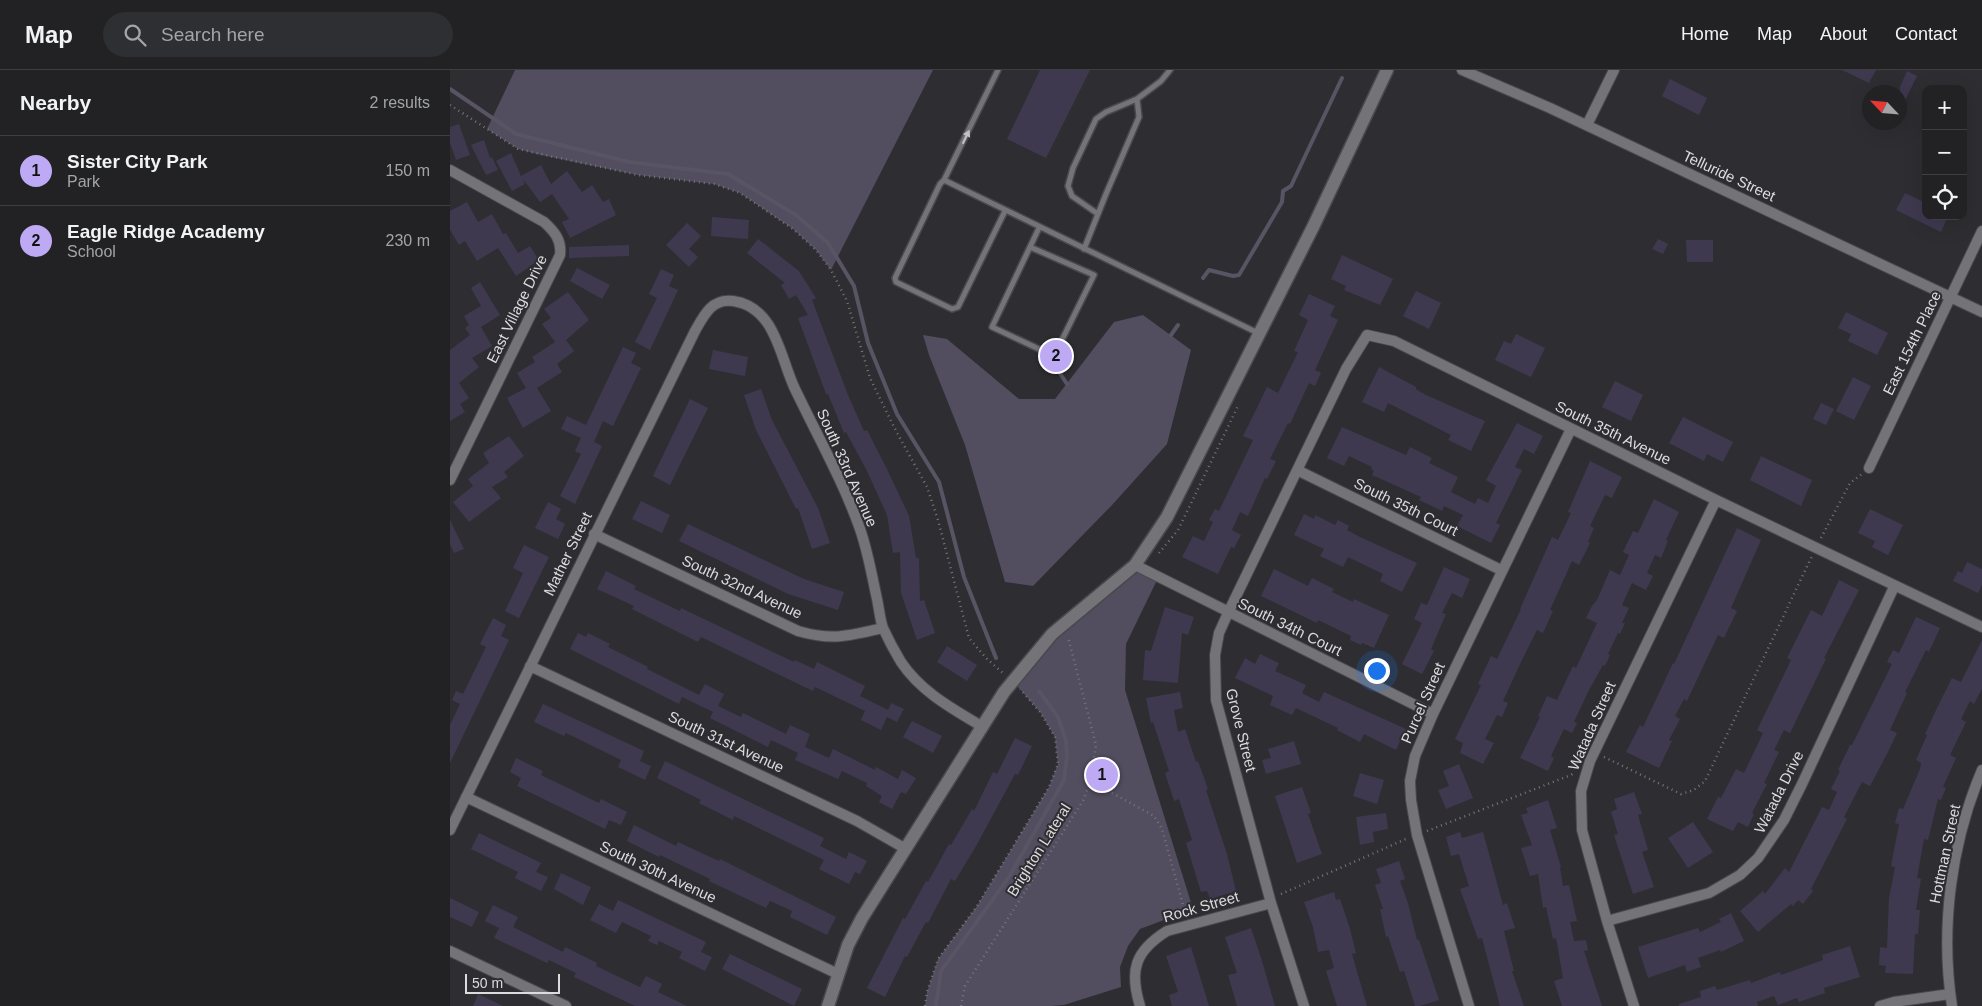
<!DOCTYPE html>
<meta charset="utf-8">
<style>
body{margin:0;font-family:Helvetica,sans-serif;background:#2e2f32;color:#f1f3f6}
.controls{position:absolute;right:15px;top:15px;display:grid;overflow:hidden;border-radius:10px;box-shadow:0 5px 20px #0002}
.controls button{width:45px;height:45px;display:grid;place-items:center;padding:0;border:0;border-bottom:1px solid #3f3f42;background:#222225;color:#f1f3f6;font:25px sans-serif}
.compass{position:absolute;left:1412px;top:15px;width:45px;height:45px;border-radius:50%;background:#222225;box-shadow:0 5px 20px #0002;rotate:296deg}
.scale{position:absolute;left:15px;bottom:12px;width:95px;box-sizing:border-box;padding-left:5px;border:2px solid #dcdbde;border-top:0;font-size:14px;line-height:18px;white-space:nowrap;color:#dcdbde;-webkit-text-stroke:4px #2e2d31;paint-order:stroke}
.you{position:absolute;left:926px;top:600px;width:18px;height:18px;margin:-12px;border:4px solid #fff;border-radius:50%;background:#1a73e8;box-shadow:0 0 0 8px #1a73e833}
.badge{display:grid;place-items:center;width:32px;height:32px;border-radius:50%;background:#bea9f5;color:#111;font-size:16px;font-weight:700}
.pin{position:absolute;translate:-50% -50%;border:2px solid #fff;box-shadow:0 1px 5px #0006}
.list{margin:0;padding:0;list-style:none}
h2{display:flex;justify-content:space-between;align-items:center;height:65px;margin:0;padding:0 20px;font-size:21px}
h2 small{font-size:16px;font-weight:400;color:#a2a4a7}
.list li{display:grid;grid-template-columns:32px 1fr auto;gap:15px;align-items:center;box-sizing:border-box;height:70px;padding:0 20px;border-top:1px solid #3f3f42}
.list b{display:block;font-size:19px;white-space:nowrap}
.list p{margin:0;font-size:16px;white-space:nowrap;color:#a2a4a7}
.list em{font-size:16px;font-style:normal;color:#a2a4a7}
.icon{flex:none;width:28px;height:28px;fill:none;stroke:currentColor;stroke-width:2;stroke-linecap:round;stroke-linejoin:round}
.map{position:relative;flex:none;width:1532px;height:936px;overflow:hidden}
header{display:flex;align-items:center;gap:30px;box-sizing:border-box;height:70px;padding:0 25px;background:#222225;border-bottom:1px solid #3f3f42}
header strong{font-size:24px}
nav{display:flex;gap:28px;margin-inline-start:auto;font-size:18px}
.search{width:350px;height:45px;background:#2e2f32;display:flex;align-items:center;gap:12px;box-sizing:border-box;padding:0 18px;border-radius:28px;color:#a2a4a7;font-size:19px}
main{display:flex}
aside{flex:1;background:#222225}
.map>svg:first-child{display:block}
.green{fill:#524d5f}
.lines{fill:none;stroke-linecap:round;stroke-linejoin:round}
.stream{stroke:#585464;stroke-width:4}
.building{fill:#3f3950}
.service-casing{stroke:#49484c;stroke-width:8}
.minor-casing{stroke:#49484c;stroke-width:12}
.tertiary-casing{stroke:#49484c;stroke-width:15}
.path{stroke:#77767a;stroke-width:2.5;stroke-dasharray:1 4;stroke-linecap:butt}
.service{stroke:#747378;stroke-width:5}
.minor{stroke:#747378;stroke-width:10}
.tertiary{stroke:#747378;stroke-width:12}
.oneway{fill:#c2c1c4}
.labels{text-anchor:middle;stroke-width:4;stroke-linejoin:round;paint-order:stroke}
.street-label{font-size:15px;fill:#dcdbde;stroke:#2e2d31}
</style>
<header>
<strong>Map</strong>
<div class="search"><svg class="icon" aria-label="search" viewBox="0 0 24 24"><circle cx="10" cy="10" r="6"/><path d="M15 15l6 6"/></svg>Search here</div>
<nav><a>Home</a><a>Map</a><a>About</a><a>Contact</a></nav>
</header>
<main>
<aside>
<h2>Nearby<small>2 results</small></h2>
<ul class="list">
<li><span class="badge">1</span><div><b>Sister City Park</b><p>Park</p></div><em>150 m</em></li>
<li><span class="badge">2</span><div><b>Eagle Ridge Academy</b><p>School</p></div><em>230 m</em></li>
</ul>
</aside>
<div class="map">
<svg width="1532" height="936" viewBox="0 0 1532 936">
<rect width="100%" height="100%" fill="#2e2d31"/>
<path class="green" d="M65 0H483L381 200 366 180 343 159 290 123 264 114 188 105 91 85 68 79 37 59Z
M693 245 741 280 717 374 663 434 583 516 555 512 515 375 479 285 473 265 497 269 569 329H605L664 252Z
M685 495 708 508 676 574 675 620 743 839 690 859 678 876 670 897 671 917 614 935 601 936H475L477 922 488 889 527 836 599 717 608 694 605 667 590 642 563 611 602 564Z"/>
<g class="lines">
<path class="stream" d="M0 19 66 64 179 92 278 104 346 145 378 173 404 216 418 273 447 344 489 412 514 507 546 588
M753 208 759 200 783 206 789 205 832 132 833 121 841 116 892 8
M721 265 728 255
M602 291 617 314
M486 936 491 901 559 807 614 710 617 686 616 671 608 647 589 621"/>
</g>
<path class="building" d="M590 0H640L596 88 557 69Z
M1392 0H1426L1419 13Z
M1457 1 1467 6 1450 41V17Z
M1220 9 1257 28 1249 45 1212 26Z
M9 54 20 85 6 90 0 73V57Z
M34 70 40 88 42 87 48 100 36 105 21 75Z
M61 83 71 106 91 95 101 114 117 101 132 122 142 115 153 132 159 129 166 145 120 168 112 152 119 149 102 124 90 132 73 109 75 114 62 121 46 91Z
M1455 123 1476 133V146H1498L1491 162 1446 140Z
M17 132 28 152 42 144 53 164 56 163 68 183 80 176 89 190 66 206 48 178 27 191 15 171 9 175 0 160V141Z
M262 147 299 150 298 169 261 166Z
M237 153 251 166 239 179 248 187 239 197 216 175Z
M308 169 349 201 366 228 362 230 398 325 414 361 417 360 437 399 459 446 466 488H469L470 531 474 530 485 563 467 570 451 523 450 482 443 483 437 445 417 401 396 362 394 363 378 324H376L348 248 358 245 346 225 339 229 331 215 335 213 297 183Z
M1208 169 1218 174 1213 184 1202 179Z
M1236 170H1263V192H1237Z
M179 175V186L119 188V177Z
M892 185 943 209 930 235 894 220 896 216 881 209Z
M127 198 160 215 152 229 120 211Z
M211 199 224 205 219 216 228 220 200 280 185 272 207 228 199 224Z
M30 212 50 245 31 257 42 276 22 288 29 297 9 313 19 328 10 334 15 342 0 351V280L20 265 15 258 19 255 14 246 31 236 21 218Z
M966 221 991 233 979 259 953 246Z
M118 222 139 250 116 270 124 281 107 294 112 302 87 318 101 341 73 358 57 328 76 318 67 303 85 292 82 287 105 272 92 254 101 248 94 239Z
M859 224 885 236 880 246 888 250 865 300 871 303 865 316 859 313 840 354 838 353 820 389 826 391 817 409 815 408 798 446 790 442 782 460 791 465 784 478 781 477 768 504 732 487 743 466 754 471 763 452 759 450 765 439 769 441 803 370 793 366 804 344 817 317 828 323 848 282 844 281 858 250 849 245Z
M1396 242 1438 263 1427 285 1398 271 1401 264 1388 258Z
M1066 264 1095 278 1081 307 1045 290 1054 271 1061 274Z
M173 277 186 283 181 293 191 298 163 356 153 351 144 372 152 376 125 434 110 426 131 384 125 381 131 368 111 359 117 346 136 355Z
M263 280 298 287 295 306 259 299Z
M929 297 966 317V319L976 325 1035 351 1021 381 998 370 1001 365 938 333 934 342 912 332Z
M1403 307 1421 316 1404 350 1386 341Z
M1165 311 1193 325 1181 351 1152 337Z
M311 319 322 350 368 438 380 473 362 479 348 438 346 439 306 360 294 325Z
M240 329 258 338 220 415 203 406Z
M1371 333 1384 339 1376 355 1363 349Z
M1233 347 1283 372 1273 392 1257 384 1254 391 1219 373Z
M1067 353 1093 366 1084 384 1074 379 1065 397 1072 400 1046 453 1050 455 1041 473 1007 456 1013 445 994 436 992 441 969 430 971 427 922 405 924 401 921 399 922 397 899 386 894 396 877 388 892 357 956 385 960 377 982 388 979 393 1008 407 1001 422 1025 434 1028 428 1038 433 1046 416 1036 410Z
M59 366 74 386 54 402 58 407 42 417 51 428 19 452 3 432 23 416 18 409 39 393 33 383Z
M1311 386 1362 410 1351 436 1300 410Z
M1140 391 1172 407 1162 428 1155 425 1140 456 1144 458 1138 472 1140 473 1129 495 1122 491 1100 540 1103 541 1093 563 1087 560 1071 592 1053 631 1058 633 1052 647 1047 645 1035 669 1044 673 1033 694 1010 683 1013 673 1005 669 1031 615 1028 614 1041 586 1047 589 1071 539H1070L1102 467 1108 470 1121 443 1118 442Z
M1204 429 1229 442 1216 470 1218 471 1211 488 1205 485 1197 503 1203 506 1196 520 1182 513 1172 535 1179 538 1172 553H1175L1170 564 1168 563 1158 584 1160 585 1155 596 1153 595 1139 620 1124 652 1127 653 1122 663 1114 659 1101 686 1104 688 1098 701 1070 688 1090 647 1088 646 1097 626 1107 630 1123 596 1126 598 1147 553 1136 548 1142 536 1147 530 1160 500 1170 505 1179 485 1173 482 1183 461 1188 463Z
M191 431 220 445 212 463 182 449Z
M98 432 111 439 106 449 115 454 108 469 85 458Z
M1420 439 1453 455 1438 485 1422 477 1425 471 1408 463Z
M854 444 864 449 865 445 885 455 888 450 899 456 897 460 908 466 967 493 952 522 930 511 933 504 898 487 893 497 870 486 874 479 844 465Z
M0 450 14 479 4 483 0 474Z
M238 454 354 509 394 522 388 540 338 524 229 471Z
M1287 458 1311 470 1281 538 1287 541 1274 568 1268 565 1237 631 1234 629 1225 646 1230 649 1219 670 1222 671 1209 698 1176 682 1190 655 1193 657 1223 593 1224 594Z
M74 475 99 487 69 548 55 541 73 503 63 498Z
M1517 492 1532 499V515L1528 523 1503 511 1508 501 1512 503Z
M994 497 1020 509 1012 528 1002 523 992 543 996 544 981 579 984 581 972 604 952 594 972 553 964 549 971 533 977 535Z
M824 499 858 516 862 508 884 519 882 522 903 532 904 529 939 545 924 578 912 573 911 575 900 570 901 566 868 550 867 553 811 526Z
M156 501 186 516 184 519 230 541 231 538 344 592 345 590 364 599 367 592 415 616 410 626 438 640 441 633 454 639 447 652 437 647 431 660 411 650 415 641 365 617 363 621 251 567 248 572 182 539 184 536 147 519Z
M1389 510 1409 520 1374 588 1376 589 1340 663 1334 660 1324 680 1329 682 1314 713 1317 714 1302 743 1304 744 1298 757 1288 752 1283 761 1257 749 1268 727 1271 728 1286 699 1294 703 1313 663 1307 660 1341 590 1337 588 1361 540 1372 546Z
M715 537 744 547 738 565 732 563 728 613 693 610 695 580 701 581Z
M1466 547 1490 558 1479 582 1476 580 1455 622 1457 623 1440 660 1447 663 1438 682 1420 716 1412 712 1394 747 1397 749 1361 819 1363 821 1353 834 1348 830 1343 836 1341 834 1308 862 1290 841 1313 821 1315 824 1335 798 1339 802 1372 737 1379 740 1387 722 1381 719 1390 701 1388 700 1400 675H1402L1442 594 1437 592 1443 580 1449 583Z
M43 548 56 555 51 566 59 570 0 693V655L10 634 2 630 6 621 13 624 36 577 30 574Z
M128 563 136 567 138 563 160 574 158 577 198 597 197 599 249 625 255 614 274 624 268 636 291 647 293 643 336 664 340 655 360 664 355 677 379 688 383 679 425 700 426 697 448 709 452 700 466 708 456 724 451 722 442 739 429 732 432 726 416 716 417 713 392 701 388 709 345 690 348 683 321 670 318 677 260 648 263 642 232 627 229 634 120 579Z
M1532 570V619L1524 634 1520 631 1511 649 1516 652 1500 685 1506 688 1493 717 1496 718 1491 730 1488 729 1478 770 1474 769 1467 808 1471 809 1466 840H1470L1468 864H1465L1463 904 1435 903 1436 896 1429 895 1430 877 1437 878 1439 828 1445 797 1441 796 1449 754 1445 753 1449 738 1453 739 1470 699 1471 693 1466 690 1477 665 1475 664 1487 638 1502 608 1511 612Z
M497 576 527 595 517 611 487 592Z
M810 584 829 593 825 601 856 615 852 623 869 632 874 622 956 659 946 680 914 664 910 672 887 660 888 658 846 638 842 645 820 635 823 626 785 608 795 588 805 594Z
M730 622 733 638 724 640 728 662 735 659 746 692 748 691 758 719 756 720 777 784 786 821 760 829 757 821 751 822 736 773 742 770 729 729 724 731 715 703 719 701 703 652 701 653 696 628Z
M93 634 194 681 190 691 201 696 195 710 168 697 171 690 116 663 114 666 84 652Z
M462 651 492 666 483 683 453 667Z
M565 668 582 676 568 705 565 704 525 778 505 811 501 809 478 853 476 852 457 887 455 886 435 927 417 918 453 848 455 849 476 811 478 812 499 774 501 775 522 739 524 741 543 702 547 704Z
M844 671 851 694 816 704 812 690 821 688 818 679Z
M66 688 93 701 91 705 149 733 151 729 177 742 171 755 159 750 155 759 67 716 71 708 60 702Z
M215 691 374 768 370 776 396 789 399 782 417 791 410 804 405 802 399 814 369 799 374 790 284 746 283 750 249 733 251 730 207 708Z
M1009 694 1023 728 996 739 988 720 999 716 993 701Z
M910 703 934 710 927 734 903 726Z
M852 717 861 743 858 744 872 784 847 793 825 726Z
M1184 722 1192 744 1188 745 1198 780 1192 782 1204 817 1183 824 1164 765 1168 764 1161 742 1167 739 1164 729Z
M1098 730 1107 758 1100 760 1111 797H1110L1113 816 1119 815 1127 851 1120 852 1124 871 1136 870 1138 880 1134 881 1152 936H1112L1104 911 1113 908 1106 868 1103 869 1096 837 1093 838 1088 804 1080 806 1071 778 1082 775 1071 745 1078 743 1076 738Z
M936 743 938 759 923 762 924 772 910 775 906 747Z
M1243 752 1263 782 1238 798 1218 768Z
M184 755 226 776 228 772 269 791 270 789 386 847 377 865 340 847 342 841 320 831 316 838 259 811 260 809 210 785 209 787 177 771Z
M1010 762 1012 768 1033 762 1053 835 1057 833 1065 858 1054 861 1064 901H1062L1074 936H1050L1032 868 1028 869 1010 819 1019 816 1012 794 1009 784 1001 786 996 767Z
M29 763 91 793 86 802 98 807 91 821 65 808 68 802 21 779Z
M949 791 955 809 950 811 958 833 967 870H969L989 930 970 936H965L954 901 950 902 938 866 936 867 930 839H933L925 815 931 813 926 799Z
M111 803 141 817 133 835 104 819Z
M884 822 886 830 890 829 900 859 906 883 902 884 917 936H887L876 901 884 898 879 880 868 882 863 857 854 832Z
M0 828 29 842 22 857 0 847Z
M168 830 256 872 251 882 262 887 255 901 229 888 232 882 209 871 207 875 198 871 201 866 172 852 166 863 140 850 149 834 163 841Z
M43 835 68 847 63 857 113 882 115 877 147 893 146 896 190 917 196 906 212 914 208 922 237 936H185L124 907 126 903 99 890 97 893 44 868 49 858 35 851Z
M1281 843 1294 871 1271 882 1270 880 1248 888 1251 897 1237 902 1235 895 1198 908 1188 877 1248 858 1250 862 1271 852 1269 849Z
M801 858 812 891 825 936H787L778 905 787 903 775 867Z
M1400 876 1410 907 1374 918 1375 923 1349 932 1347 928 1328 935 1324 926 1307 932 1308 936H1229V934L1251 927 1250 921 1265 916 1267 920 1300 910 1301 913 1330 902 1331 905 1373 890 1372 885Z
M741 877 759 936H722L719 925 728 922 716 886Z
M280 884 352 919 344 936 272 899Z
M28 924 53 936H23Z"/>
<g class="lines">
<defs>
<path id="service" d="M494 110 548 0
M555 141 508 237 502 239 446 212 445 208 490 114 494 110 810 264
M648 144 622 126 618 116 623 98 646 49 656 42 687 29 711 11 720 0
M580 177 644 205 604 286 542 257 589 158
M634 179 656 124 689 47 687 29"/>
<path id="minor" d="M1012 0 1100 38 1532 242
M1137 55 1164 0
M0 100 94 152C104 161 112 170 110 185L0 410
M1419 398 1532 161
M849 401 1051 500
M144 464 348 561C382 571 399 566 433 558
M685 495 983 644
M80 596 407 751 456 779
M16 727 388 904
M0 760 245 261C254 245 262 228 283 231 326 237 330 288 345 319 367 365 393 411 410 459 418 482 422 506 427 529 429 538 430 550 433 558 438 569 445 582 451 592 471 622 503 639 533 657
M1157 851 1259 823 1290 805 1308 788 1334 750 1352 714 1444 517
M0 881 116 936
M690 936C679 900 685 881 717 861L821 833
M854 936 821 833 766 630 765 585 769 563 778 543 896 299 917 265 944 271 1266 430 1532 557
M1019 936 967 765 961 730 960 711 965 686 983 644 1121 359
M1184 936 1157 851 1132 760 1131 721 1140 691 1266 430
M1430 936 1444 932 1500 924
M1502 936C1490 858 1501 773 1532 700"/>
<path id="tertiary" d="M378 936 398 875 412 848 554 622 602 564 685 495 717 447 864 155 937 0"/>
</defs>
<use href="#service" class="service-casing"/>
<use href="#minor" class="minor-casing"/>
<use href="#tertiary" class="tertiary-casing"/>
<path class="path" d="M0 35 68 79 188 105 264 114 290 123 343 159 366 180 381 200 397 231 420 308 446 361 477 417 488 450 519 568 536 588 554 604
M1371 468 1400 413 1412 404
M709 483 728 460 788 336
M1154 687 1231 724 1244 720 1255 711 1362 486
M640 711 704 746 712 759 736 846
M977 761 1121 705 1125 702
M831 824 956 769
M475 936 477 922 488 889 527 836 599 717 608 694 605 667 590 642 570 619
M511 936 515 916 634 729 640 711 646 675 618 567"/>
<use href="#service" class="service"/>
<use href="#minor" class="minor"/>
<use href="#tertiary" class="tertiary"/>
</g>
<defs><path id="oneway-solid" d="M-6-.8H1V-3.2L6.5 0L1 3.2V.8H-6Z" transform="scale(1.25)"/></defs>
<use class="oneway" href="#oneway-solid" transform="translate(516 67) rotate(-64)"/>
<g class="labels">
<g class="street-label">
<text transform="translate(1279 106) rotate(25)" y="5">Telluride Street</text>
<text transform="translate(67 239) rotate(-64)" y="5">East Village Drive</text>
<text transform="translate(1462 273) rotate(-64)" y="5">East 154th Place</text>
<text transform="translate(1163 363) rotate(26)" y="5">South 35th Avenue</text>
<text transform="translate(397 398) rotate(66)" y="5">South 33rd Avenue</text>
<text transform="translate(956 437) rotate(26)" y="5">South 35th Court</text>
<text transform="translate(118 484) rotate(-64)" y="5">Mather Street</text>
<text transform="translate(292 517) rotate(25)" y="5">South 32nd Avenue</text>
<text transform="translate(840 557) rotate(26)" y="5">South 34th Court</text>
<text transform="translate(973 633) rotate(-66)" y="5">Purcel Street</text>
<text transform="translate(1142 656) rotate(-66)" y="5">Watada Street</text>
<text transform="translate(791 660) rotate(76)" y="5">Grove Street</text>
<text transform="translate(276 672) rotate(25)" y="5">South 31st Avenue</text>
<text transform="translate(1329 722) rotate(-63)" y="5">Watada Drive</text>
<text transform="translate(589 780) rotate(-58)" y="5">Brighton Lateral</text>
<text transform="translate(1495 784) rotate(-78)" y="5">Hottman Street</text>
<text transform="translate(208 802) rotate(25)" y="5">South 30th Avenue</text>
<text transform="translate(751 837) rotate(-16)" y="5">Rock Street</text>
</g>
</g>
</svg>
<div class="controls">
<button>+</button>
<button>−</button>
<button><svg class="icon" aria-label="locate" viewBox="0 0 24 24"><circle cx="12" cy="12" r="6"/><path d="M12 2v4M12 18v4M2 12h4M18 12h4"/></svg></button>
</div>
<svg class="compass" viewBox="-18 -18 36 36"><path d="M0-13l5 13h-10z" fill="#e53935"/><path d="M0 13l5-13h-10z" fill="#a2a4a7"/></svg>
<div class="scale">50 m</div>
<div class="you"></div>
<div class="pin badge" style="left:652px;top:705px">1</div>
<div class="pin badge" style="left:606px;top:286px">2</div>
</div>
</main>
